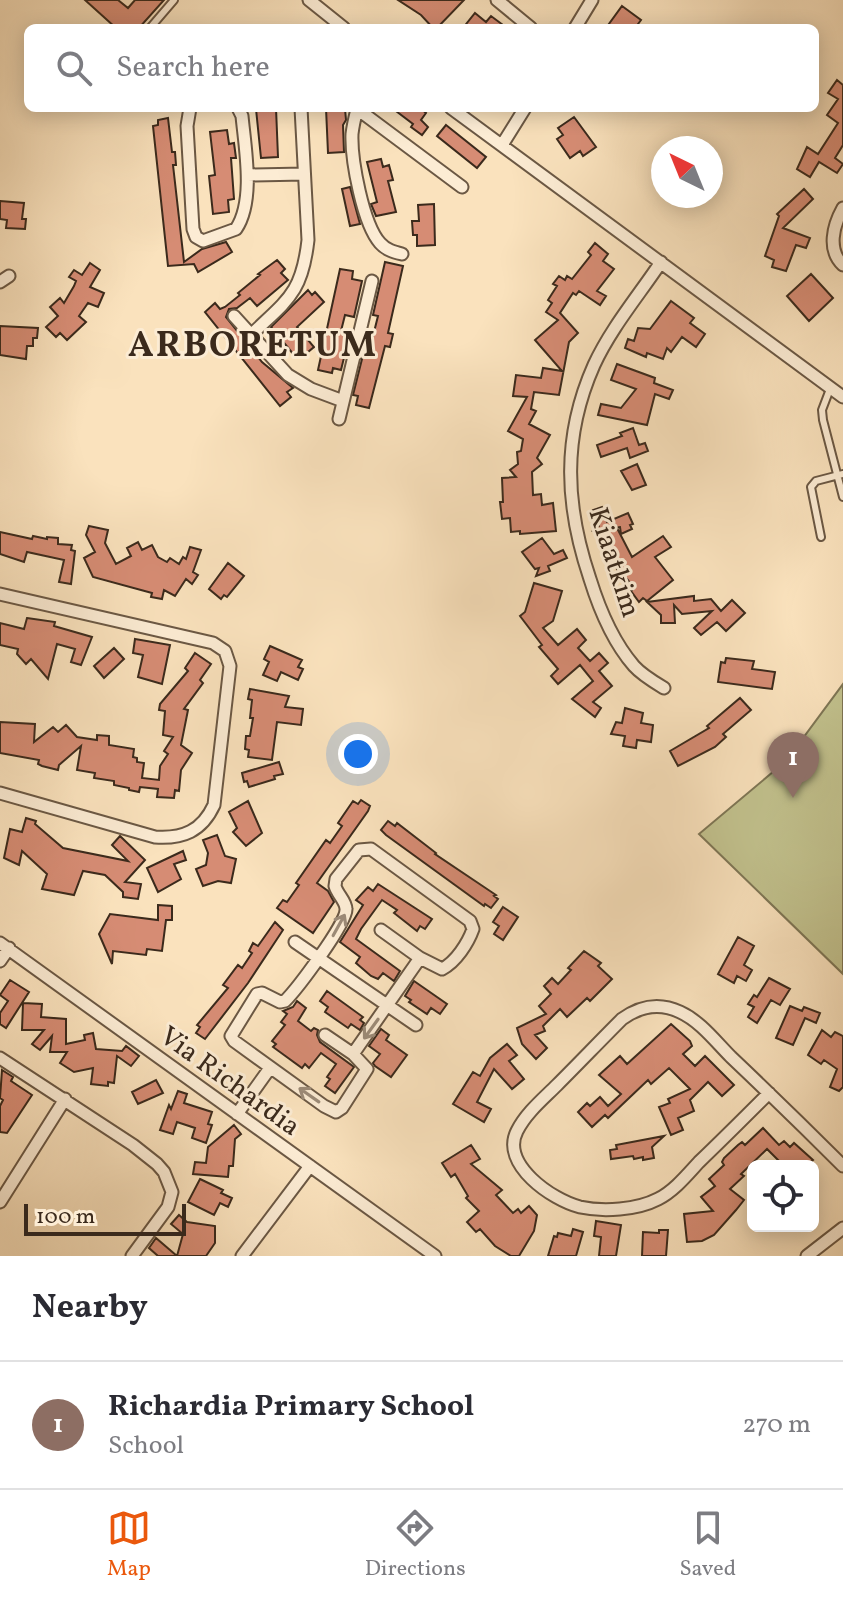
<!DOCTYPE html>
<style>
body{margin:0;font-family:Vollkorn,serif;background:#f7f7f7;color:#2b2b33}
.controls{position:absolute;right:24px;bottom:24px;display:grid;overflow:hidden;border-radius:12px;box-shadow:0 4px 20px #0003}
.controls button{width:72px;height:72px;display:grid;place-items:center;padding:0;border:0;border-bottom:2px solid #e1e1e2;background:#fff;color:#2b2b33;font:40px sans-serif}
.compass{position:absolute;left:651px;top:136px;width:72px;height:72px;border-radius:50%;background:#fff;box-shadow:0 4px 20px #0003;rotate:317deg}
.scale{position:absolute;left:24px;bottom:20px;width:162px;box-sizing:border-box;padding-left:8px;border:4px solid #3b2a1c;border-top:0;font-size:22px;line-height:28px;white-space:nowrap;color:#3b2a1c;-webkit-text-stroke:6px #fcecd4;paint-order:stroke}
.you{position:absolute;left:358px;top:754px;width:28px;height:28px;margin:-20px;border:6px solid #fff;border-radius:50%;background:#1a73e8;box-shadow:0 0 0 12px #1a73e833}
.badge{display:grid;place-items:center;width:52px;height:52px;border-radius:50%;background:#ea580c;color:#fff;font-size:26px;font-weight:700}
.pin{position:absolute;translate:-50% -66px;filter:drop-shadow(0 2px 4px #0008)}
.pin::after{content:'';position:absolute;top:42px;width:28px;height:24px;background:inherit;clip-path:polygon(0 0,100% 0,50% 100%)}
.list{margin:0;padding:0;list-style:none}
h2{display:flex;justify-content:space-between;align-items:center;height:104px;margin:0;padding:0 32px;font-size:34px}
h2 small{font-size:26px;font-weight:400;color:#7c7c81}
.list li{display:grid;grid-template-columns:52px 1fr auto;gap:24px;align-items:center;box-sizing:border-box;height:128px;padding:0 32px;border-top:2px solid #e1e1e2}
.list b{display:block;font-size:30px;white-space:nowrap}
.list p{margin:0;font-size:26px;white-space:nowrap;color:#7c7c81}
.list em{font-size:26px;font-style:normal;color:#7c7c81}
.icon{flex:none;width:44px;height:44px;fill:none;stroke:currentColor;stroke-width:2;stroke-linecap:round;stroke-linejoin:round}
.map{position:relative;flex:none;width:843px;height:1256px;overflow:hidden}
.search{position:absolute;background:#fff;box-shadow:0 4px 20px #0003;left:24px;right:24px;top:24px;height:88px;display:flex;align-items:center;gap:20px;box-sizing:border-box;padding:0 28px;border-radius:12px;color:#7c7c81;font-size:30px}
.sheet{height:232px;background:#fff}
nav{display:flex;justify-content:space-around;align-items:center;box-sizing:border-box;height:112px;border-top:2px solid #e1e1e2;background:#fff;font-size:22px;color:#7c7c81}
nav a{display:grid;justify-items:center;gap:4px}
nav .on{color:#ea580c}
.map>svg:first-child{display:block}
.green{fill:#c2c28e;stroke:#7e7655;stroke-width:2}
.building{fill:#d68c74;stroke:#3b2a1c;stroke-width:2}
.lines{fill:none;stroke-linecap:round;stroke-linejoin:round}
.service-casing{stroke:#6b5844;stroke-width:10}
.minor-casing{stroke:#6b5844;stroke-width:15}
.service{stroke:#fcecd4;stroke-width:6}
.minor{stroke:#fcecd4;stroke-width:11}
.oneway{stroke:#9c8b78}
.labels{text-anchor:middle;stroke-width:6;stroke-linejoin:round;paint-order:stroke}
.street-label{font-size:28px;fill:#3b2a1c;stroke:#fcecd4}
.district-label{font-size:36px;font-weight:bold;letter-spacing:2px;fill:#3b2a1c;stroke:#fcecd4}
</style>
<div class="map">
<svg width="843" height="1256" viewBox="0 0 843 1256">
<rect width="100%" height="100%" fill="#fae2bd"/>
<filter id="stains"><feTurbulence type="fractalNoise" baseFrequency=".0025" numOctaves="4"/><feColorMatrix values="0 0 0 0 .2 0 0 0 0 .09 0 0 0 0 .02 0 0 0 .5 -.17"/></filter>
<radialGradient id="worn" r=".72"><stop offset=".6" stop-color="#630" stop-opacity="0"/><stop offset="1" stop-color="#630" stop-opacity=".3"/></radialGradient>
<path class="green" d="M843 684V974L699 834 786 761Z"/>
<path class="building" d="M85 0H118L128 8 135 0H164L139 28H116Z
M398 0H464L437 28H433L421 15Z
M622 6 641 20 635 28H606Z
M475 13 486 22 491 16 507 28H463Z
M837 80 843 85V145L835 158 843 164 837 173 819 162 810 177 797 169 807 147 818 154 838 123 827 115 838 99 828 93Z
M276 108 278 157 261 158 256 109Z
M326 108 345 109 346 120 343 125 344 152 328 153Z
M392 108H420L426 113 421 120 428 127 422 135 411 127 413 124Z
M574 117 596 147 583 156 580 151 570 158 557 139 563 135 558 128Z
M168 118 172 152H175L176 165H173L184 262 202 249 226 242 232 252 198 272 194 264 168 266 153 126 158 125V120Z
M446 125 486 157 477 168 437 136Z
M227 130 229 144 234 143 236 158H231L234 199 228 200 229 212 213 214 209 176 215 175 210 132Z
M381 159 383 167 389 165 393 180 388 181 396 212 376 216 371 204 377 202 367 162Z
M350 187 360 224 350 226 342 189Z
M804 189 813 199 783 228 810 238 806 248 796 245 786 271 772 267 774 260 765 256 779 216 777 214Z
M0 201 24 203 22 219H26L25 229 6 228 7 220 0 219Z
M434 204 435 245 417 246V235H413L412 221H419L418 205Z
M595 243 608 254 603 261 614 269 597 291 606 296 600 305 579 291 576 295 573 293 560 313 578 333 569 342 559 395 534 392 531 409 536 411 529 424 550 435 537 458 542 464 532 472 533 495 541 494 542 505 553 503 556 531 520 534V531L511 532 510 518 502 519 500 502H503L502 478 516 477 510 470 518 464 517 452 521 451 523 439 508 431 527 397 513 396 516 375 541 378 543 368 562 371 535 340 558 320 546 312 552 303 548 300 557 286 553 284 559 276 565 280 567 276 572 279 591 255 588 252Z
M277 260 285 269 281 273 288 280 257 306 250 298 237 308 229 309 226 317 262 362 293 388 287 392 291 397 280 406 205 312 215 303 220 309 225 307 240 295 238 293 260 275 258 274Z
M385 262 403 266 388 333 393 334 390 347 385 346 369 408 356 405 358 396 353 395 368 335 373 336 378 316 373 315Z
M90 263 100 270 90 287 104 293 98 307 88 303 79 316 86 322 67 340 60 333 56 337 46 327 58 316 50 307 60 298 64 303 74 286 76 281 69 277 74 270 82 275Z
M340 269 353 271 352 279 362 281 354 317 345 315 341 331 350 333 341 370 333 368 332 373 318 370Z
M811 274 833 298 809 321 787 296Z
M308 290 312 295 315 292 324 302 297 327 314 347 303 356 299 351 294 355 271 327Z
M671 301 694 318 690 323 705 334 696 347 682 337 671 352 667 348 663 359 647 353 646 357 625 348 628 339 634 341 638 328 650 329Z
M0 326 38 328 37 338H33V346H27L26 359 0 355Z
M617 364 655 378 654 383 673 390 669 399 655 394 647 425 598 415 601 404 621 408 636 389 611 380Z
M633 428 639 445 645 443 648 451 630 458 627 448 601 457 597 445 622 436 620 433Z
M637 464 646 485 632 490 621 471Z
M602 507 607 522 628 513 633 524 630 525 632 529 621 534 620 527 594 530 599 526 593 510Z
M89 526 108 530 105 543 116 564 131 556 127 548 138 542 142 550 152 545 158 557 167 562 170 558 179 564 183 557 186 559 190 547 201 550 193 572 198 575 192 584 186 579 175 596 164 590 162 599 151 597 152 593 93 577 84 558 95 552 86 535Z
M617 528 632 557 663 536 671 547 655 557 673 580 647 601 643 598 639 602 631 591 634 588 623 574 620 575 606 548 608 547 602 534Z
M0 532 32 539 33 536 47 539V537L58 538V544L72 545 71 550 75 551 71 584 59 582 64 560 27 552 24 562 0 554Z
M542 538 554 554 563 550 567 558 548 566 550 571 536 576 539 568 535 569 522 552Z
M228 563 244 576 227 597 224 595 221 599 209 589Z
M534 583 562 591 553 621 543 628 558 645 577 629 586 640 578 648 590 661 599 653 608 663 599 671 612 686 593 702 601 708 595 717 572 699 593 681 580 665 558 684 551 676 558 669 539 647 542 645 520 616 525 612Z
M694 596V601L711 599 721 611 732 600 745 613 726 631 717 622 701 635 694 628 712 611 682 614 674 605 675 623H661V615L647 602Z
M27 618 55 622 54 626 92 637 81 665 71 662 75 649 57 644 48 679 31 659 26 664 17 654 18 649 0 645V623L24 629Z
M135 639 170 645 162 684 138 677 143 655 133 653Z
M270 646 302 660 298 667 303 669 298 680 281 672 277 681 263 675 269 662 264 659Z
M114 648 124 659 104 678 94 666Z
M195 653 211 664 200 680 203 683 184 709 188 710 181 745 192 753 181 770 179 791 175 790 174 798 157 797 158 789 140 787 139 792 129 790V788L114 785V781L94 778 95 773 77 770 81 746 59 765 58 770 42 766 38 764 39 760 0 753V722L35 724 34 742 53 727 58 732 66 725 77 737 97 740V735L109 736V745L134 749 133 757 137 758V762L144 763 142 778 159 780 160 766 168 754 164 751 173 737 163 735 165 711 159 710 160 704 188 671 185 668Z
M726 658 754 661 752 669 775 672 772 689 718 682 721 662 725 663Z
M250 689 289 696 285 707 303 709 301 725 277 722 272 760 248 757 249 750 245 749 246 736H250L253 718H250L252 700 248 699Z
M740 698 751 710 723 734 726 737 715 747 678 766 670 751 709 728 707 726Z
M625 708 643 713 641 723 653 725 651 742 637 740 636 748 623 746 625 736 611 734 616 722 622 723Z
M279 762 283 774 274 776 275 779 249 787 247 781 244 782 242 773Z
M361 800 370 806 368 811 317 883 328 891 334 902 313 933 277 908 283 900 287 902 299 885 296 883 326 840 330 843 342 826 338 823 353 801 358 804Z
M248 801 262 833 246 846 233 832 237 828 229 812Z
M26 818 36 821 35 824 63 848 128 861 112 845 120 836 145 860 125 882 141 884 138 899 123 897V892L105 875 83 871 74 895 42 889 47 874 22 851 19 865 4 858 10 829 22 832Z
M388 821 395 826 397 823 436 853 435 854 496 895 494 896 498 899 491 908 485 904 484 906 386 835 381 830Z
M217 835 225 856 236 859 231 883 218 881 203 886 196 869 206 865 208 853 203 840Z
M183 851 186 860 174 864 181 879 158 892 147 868Z
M378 884 432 919 425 929 420 926 417 931 394 913 397 910 382 900 361 929 356 939 400 971 394 981 383 973 378 979 371 976 356 963 360 957 340 942 363 905 356 900 368 887 373 891Z
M158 905 172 906V920H166L162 951 147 949 146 955 113 951 112 964 99 934 110 914 158 920Z
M503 907 518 917 503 940 494 934 499 926 493 922Z
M275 922 283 930 248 983 205 1039 196 1033 200 1027 197 1025 228 988 223 985 238 965 242 968 252 953 249 951 253 943 258 946Z
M738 937 754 946 744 965 752 970 746 981 737 976 734 983 718 974Z
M584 951 601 963 598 966 612 979 590 1001 587 998 567 1017 560 1009 543 1026 545 1031 535 1035 547 1048 536 1059 522 1044 517 1028 546 1014 539 1006 551 994 544 986 552 978 558 984 571 970 568 968Z
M769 978 790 989 780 1005 771 1000 757 1023 748 1017 754 1007 748 1004 754 995 757 997Z
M10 980 29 992 6 1028 0 1024V1013L8 1001 0 995Z
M414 981 447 1004 440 1014 431 1008 427 1014 409 1002 411 1000 405 996Z
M327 991 363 1017 360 1020 364 1023 360 1030 351 1024 348 1028 325 1012 328 1007 320 1001Z
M297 1001 306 1008 298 1021 311 1031 314 1028 318 1030 317 1035 320 1042 354 1067 335 1093 325 1086 330 1079 327 1077 336 1064 321 1053 309 1068 305 1064 302 1068 273 1047 276 1044 272 1041 285 1025 281 1022 287 1014 283 1011 293 1007Z
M23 1003 42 1004 41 1017 66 1019V1044L85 1040 84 1035 93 1033 96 1049 122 1051 126 1046 139 1056 131 1066 117 1056 114 1083 108 1082V1086L91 1084 93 1068 74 1072 60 1063 67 1052H50L52 1036 40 1050 32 1044 44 1030H22Z
M790 1006 802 1011 804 1007 820 1013 816 1023 805 1018 793 1045 776 1038Z
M671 1024 690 1041 692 1046 683 1054 695 1066 705 1056 734 1085 722 1096 708 1082 690 1100 694 1111 678 1118 683 1130 671 1135 659 1107 670 1103 668 1099 690 1089 669 1068 651 1084 648 1080 608 1118 605 1115 592 1127 578 1112 587 1103 590 1106 600 1097 608 1106 621 1094 599 1075 620 1056 627 1064Z
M381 1029 389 1035 386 1040 407 1055 391 1077 375 1066 373 1063 380 1054 369 1046Z
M822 1030 831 1037 835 1032 843 1036V1087L839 1091 830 1087 837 1069 824 1060 821 1064 808 1055Z
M507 1044 517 1055 509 1061 524 1079 512 1089 494 1069 477 1102 491 1109 484 1122 453 1104 473 1072 480 1076 490 1058Z
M2 1070 13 1077 11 1081 32 1095 7 1133 0 1132V1106L3 1100 0 1098Z
M156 1080 163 1093 138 1104 132 1092Z
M178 1091 187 1094 184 1103 212 1112 208 1124 212 1125 206 1143 192 1138 195 1128 177 1122 173 1134 160 1130 169 1105 171 1109Z
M234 1125 241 1134 235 1139 233 1166H229L228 1177 193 1174 195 1162 206 1163 208 1147Z
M763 1128 779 1145 784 1141 790 1147 794 1143 813 1160 806 1166H789L785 1162 782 1164 767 1149 741 1174 744 1176 730 1189 744 1200 736 1210 714 1235 702 1241 687 1242 684 1214 713 1211 701 1197 715 1186 709 1179 724 1165 722 1162 724 1158 738 1145 742 1142 745 1145Z
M664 1136 652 1147 654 1158 643 1160V1157L634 1159 633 1156 611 1159 610 1150 617 1149 616 1145Z
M471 1145 480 1159 471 1164 502 1190 496 1195 513 1213 518 1209 521 1213 529 1206 537 1215 534 1231 519 1256H511L495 1246 480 1229 476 1232 467 1222 479 1211 466 1198 468 1196 455 1174 451 1177 442 1163Z
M200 1179 223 1190 221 1193 232 1198 228 1207 220 1203 214 1215 188 1202Z
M179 1215 187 1222 215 1226V1243L206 1256H158L149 1248 156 1238 177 1256 183 1234 171 1224Z
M596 1221 621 1225 616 1256H599L601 1237 594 1236Z
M573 1229 583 1232 576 1256H548L554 1236 557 1237 558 1233 571 1236Z
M659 1230H668L666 1256H642L643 1232 659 1233Z"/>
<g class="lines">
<defs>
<path id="service" d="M150 28 174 0
M830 389 822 410 823 420 843 497
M821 537 811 487 816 481 843 474"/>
<path id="minor" d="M309 0 344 28
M497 0 531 28
M575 28 592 0
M190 108 187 126 193 229 196 237 203 241 236 229C255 201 245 148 242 116L238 108
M356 108 462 187
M451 108 843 397
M357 109C355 117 353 125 352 134 351 160 363 224 380 243 386 250 394 252 402 254
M502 145 525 108
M248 175 304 174
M843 208C833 226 827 250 843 265
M661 262C639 295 611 328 594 365 562 437 565 505 590 579 599 608 614 643 634 666 642 675 654 682 664 688
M0 282 9 276
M234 316 288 375 311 389 343 401
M251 335C287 300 302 294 308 240L301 108
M339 419 372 281
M0 594 213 643 225 651 230 666 214 805C202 831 183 839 155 837L0 793
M295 942 416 1025
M0 943 435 1256
M0 961 9 948
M325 1035 353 1054 367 1069 342 1108 336 1112 324 1106 234 1041 231 1036 257 994 262 993 280 1002 285 1001C297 989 347 923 346 909 346 901 337 894 335 886L336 879 359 850 371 849 470 921 473 929C468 943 456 962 442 969L420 958 381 930
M353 1054 420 958
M0 1058 133 1145 157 1164 164 1172 172 1192 168 1207 132 1256
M769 1093C746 1116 723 1139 699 1162 687 1175 674 1191 658 1199 637 1210 603 1212 580 1207 552 1200 500 1164 517 1131 526 1113 543 1099 557 1085 579 1063 600 1041 622 1019 640 1006 659 1002 680 1012 700 1021 716 1042 731 1057 769 1093 806 1129 843 1166
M237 1114 270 1068
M0 1202 65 1099
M242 1256 310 1166
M807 1256 843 1228"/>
</defs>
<use href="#service" class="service-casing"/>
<use href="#minor" class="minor-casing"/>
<use href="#service" class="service"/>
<use href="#minor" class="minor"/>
</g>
<defs><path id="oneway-shaft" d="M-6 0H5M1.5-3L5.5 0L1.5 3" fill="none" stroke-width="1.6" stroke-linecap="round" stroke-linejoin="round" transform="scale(2)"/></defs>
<g class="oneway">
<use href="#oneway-shaft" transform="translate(339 925) rotate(-61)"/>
<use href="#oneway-shaft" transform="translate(371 1029) rotate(126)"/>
<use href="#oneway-shaft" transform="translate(309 1095) rotate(-145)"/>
</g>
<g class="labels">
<g class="street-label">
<text transform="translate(616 562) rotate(72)" y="10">Kiaatkim</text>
<text transform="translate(231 1080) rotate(36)" y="10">Via Richardia</text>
</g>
<g class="district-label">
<text x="253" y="356">ARBORETUM</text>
</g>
</g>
<rect width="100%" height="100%" filter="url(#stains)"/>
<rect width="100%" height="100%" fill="url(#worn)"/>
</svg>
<div class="controls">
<button><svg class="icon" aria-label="locate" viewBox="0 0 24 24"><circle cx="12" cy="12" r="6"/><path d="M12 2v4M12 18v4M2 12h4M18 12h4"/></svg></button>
</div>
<svg class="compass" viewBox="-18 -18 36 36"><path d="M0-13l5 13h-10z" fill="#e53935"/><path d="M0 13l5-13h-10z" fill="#7c7c81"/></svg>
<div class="scale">100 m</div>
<div class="you"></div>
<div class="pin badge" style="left:793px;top:798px;background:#8d6e63">1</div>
<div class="search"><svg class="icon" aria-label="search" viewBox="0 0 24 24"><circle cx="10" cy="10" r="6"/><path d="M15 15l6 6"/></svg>Search here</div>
</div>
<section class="sheet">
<h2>Nearby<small></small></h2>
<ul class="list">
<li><span class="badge" style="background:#8d6e63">1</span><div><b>Richardia Primary School</b><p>School</p></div><em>270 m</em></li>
</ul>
</section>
<nav>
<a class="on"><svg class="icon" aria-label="map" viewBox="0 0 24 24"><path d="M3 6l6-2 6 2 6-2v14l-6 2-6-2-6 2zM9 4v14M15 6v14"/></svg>Map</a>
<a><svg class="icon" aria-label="directions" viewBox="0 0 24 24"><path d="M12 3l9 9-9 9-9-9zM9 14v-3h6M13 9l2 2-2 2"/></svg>Directions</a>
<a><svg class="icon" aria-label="saved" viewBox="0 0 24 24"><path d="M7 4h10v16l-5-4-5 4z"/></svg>Saved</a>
</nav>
